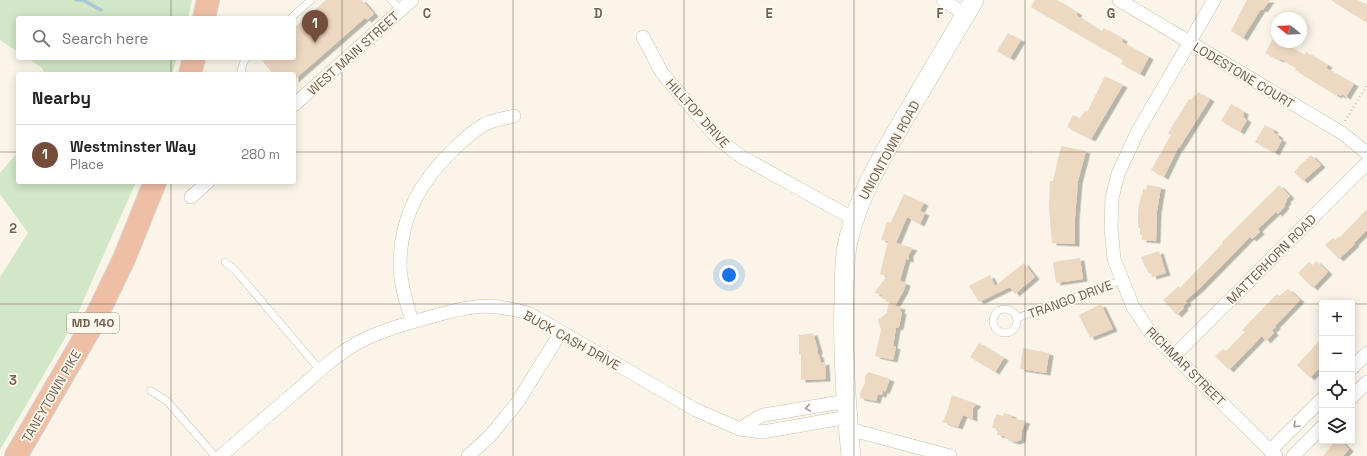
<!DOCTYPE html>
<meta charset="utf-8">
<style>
body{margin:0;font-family:"Space Grotesk",sans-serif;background:#f2f2f2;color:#222}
.controls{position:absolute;right:12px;bottom:12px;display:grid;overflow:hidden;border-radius:4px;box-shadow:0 2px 10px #0003}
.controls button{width:36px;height:36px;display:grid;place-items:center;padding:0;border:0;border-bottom:1px solid #e0e0e0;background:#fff;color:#222;font:20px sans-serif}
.compass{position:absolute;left:1271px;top:12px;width:36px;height:36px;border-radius:50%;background:#fff;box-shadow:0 2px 10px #0003;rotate:288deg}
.you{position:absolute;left:729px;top:275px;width:14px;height:14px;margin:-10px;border:3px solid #fff;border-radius:50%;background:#1a73e8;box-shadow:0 0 0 6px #1a73e833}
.badge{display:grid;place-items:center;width:26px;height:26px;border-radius:50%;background:#744d3b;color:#fff;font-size:13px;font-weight:700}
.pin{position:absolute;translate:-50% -33px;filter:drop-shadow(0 1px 2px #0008)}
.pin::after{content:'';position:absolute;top:21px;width:14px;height:12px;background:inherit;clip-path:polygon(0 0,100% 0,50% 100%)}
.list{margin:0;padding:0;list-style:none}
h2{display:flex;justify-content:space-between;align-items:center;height:52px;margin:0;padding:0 16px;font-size:17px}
h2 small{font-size:13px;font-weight:400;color:#767676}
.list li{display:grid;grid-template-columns:26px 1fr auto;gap:12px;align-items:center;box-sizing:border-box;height:60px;padding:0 16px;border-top:1px solid #e0e0e0}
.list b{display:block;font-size:15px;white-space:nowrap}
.list p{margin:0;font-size:13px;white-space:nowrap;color:#767676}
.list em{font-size:13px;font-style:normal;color:#767676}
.icon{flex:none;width:22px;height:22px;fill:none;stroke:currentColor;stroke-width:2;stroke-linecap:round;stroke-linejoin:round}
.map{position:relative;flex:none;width:1367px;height:456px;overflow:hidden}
.search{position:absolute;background:#fff;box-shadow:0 2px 10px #0003;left:16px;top:16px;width:280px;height:44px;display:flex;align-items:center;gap:10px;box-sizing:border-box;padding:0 14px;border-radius:4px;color:#767676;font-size:15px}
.panel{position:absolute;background:#fff;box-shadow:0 2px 10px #0003;left:16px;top:72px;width:280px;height:112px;border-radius:4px}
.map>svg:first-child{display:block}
.green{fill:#d1e7c8}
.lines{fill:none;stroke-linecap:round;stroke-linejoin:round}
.stream{stroke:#a6c7d3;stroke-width:3.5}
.building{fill:#edd8c2;filter:url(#shadow)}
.lane-casing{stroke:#cbbeaf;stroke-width:8}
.street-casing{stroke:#cbbeaf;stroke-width:14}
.secondary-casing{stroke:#cebfad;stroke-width:20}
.highway-casing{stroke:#d8d2ce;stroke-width:24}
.path{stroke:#d2bba5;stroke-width:2;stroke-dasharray:1 3;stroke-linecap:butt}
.lane{stroke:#fff;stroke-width:7}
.street{stroke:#fff;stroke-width:13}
.secondary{stroke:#fff;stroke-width:19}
.highway{stroke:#eebfa5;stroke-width:22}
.oneway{stroke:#a3978d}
.grid{fill:none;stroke:#725f4f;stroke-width:1;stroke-opacity:0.55}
.labels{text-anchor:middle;stroke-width:3.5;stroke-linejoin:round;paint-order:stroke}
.shield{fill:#fdf9ee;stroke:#9c8d7f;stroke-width:1}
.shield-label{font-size:12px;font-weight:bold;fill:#725f4f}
.street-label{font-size:13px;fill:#725f4f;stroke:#fdf9ee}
.grid-label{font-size:13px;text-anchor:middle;font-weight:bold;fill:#725f4f;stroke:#fdf9ee;stroke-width:3.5;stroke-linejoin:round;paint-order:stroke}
</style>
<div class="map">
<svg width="1367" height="456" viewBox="0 0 1367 456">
<defs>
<filter id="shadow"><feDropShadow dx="4.5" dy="2.5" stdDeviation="0" flood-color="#0004"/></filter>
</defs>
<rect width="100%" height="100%" fill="#faf5e8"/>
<path class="green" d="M0 0H192L188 18H18V52L0 40Z
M28 58H177L172 74H45L42 68Z
M18 152V182H136L72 326 0 450V277L28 233 0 194V173Z"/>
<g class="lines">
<path class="stream" d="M76 0H83L101 10"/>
</g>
<path class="building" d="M326 0H362L374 14 367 20 365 18 294 80V74H273L260 58H294V28Z
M1035 0H1057L1078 13 1076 15 1102 32 1104 28 1123 39 1122 42 1149 57 1140 74 1121 64 1123 60 1031 7Z
M1247 0H1270L1263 10 1261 9 1243 38 1231 31Z
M1331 0H1358L1367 6V23Z
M1008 33 1021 40 1010 58 997 51Z
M1274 37 1277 39V42H1282L1304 55 1306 52 1328 65 1326 68 1354 84 1346 97 1342 94 1341 96 1338 94 1337 96 1295 70 1296 68 1281 59 1280 60 1265 53Z
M1105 76 1123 85 1091 139 1067 127 1073 115 1080 118 1085 111 1087 112Z
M1198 92 1210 99 1179 148H1178L1164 177 1151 170 1171 135 1168 133 1189 99 1191 100 1194 95 1196 96Z
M1231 104 1244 112 1243 117 1247 120 1240 132 1221 121Z
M1265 125 1274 130 1273 132 1279 136 1278 138 1282 140 1275 153 1255 142Z
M1061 146 1086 151 1078 181 1075 217V244L1052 243 1049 208 1050 181H1053Z
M1311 155 1321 165 1303 181 1294 172 1298 168V167Z
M1147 185 1161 187 1157 211 1156 241 1142 240V235H1140V228H1138V211L1141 195 1142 196 1143 189 1146 190Z
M1279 185 1290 196 1286 200 1287 201 1284 205 1285 206 1278 214 1276 212 1258 229 1260 232 1252 239 1250 237 1199 289 1185 301 1187 303 1183 306 1184 308 1177 315 1163 300 1179 286 1180 288 1223 243 1222 242Z
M904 194 924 203 920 211 925 213 920 224 907 217 896 243 913 248 909 254V260L906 259 900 281 906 283 904 290 895 306 901 307 900 311 902 312 899 327 896 328 893 346 896 347 893 360 875 356 881 330 878 320 887 313 889 301 881 298 882 295 874 293 887 276 880 274 888 241 881 240 887 222H891Z
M1367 209V230L1354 243 1355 244 1339 259 1325 245 1333 238 1335 240 1339 236 1340 237Z
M1159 251 1166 273 1152 277 1151 273 1149 274 1146 267H1145L1141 257Z
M1080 258 1083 279 1056 283 1053 262Z
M1316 261 1328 272 1313 288 1298 273 1309 262 1313 265Z
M1024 263 1035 277 1015 294 1010 287 979 302 969 286 990 275 995 286Z
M1288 289 1300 300 1275 326 1276 327 1272 330 1274 333 1266 341 1262 336 1229 370 1215 356 1223 349 1226 351 1245 332 1242 330 1277 294 1279 296Z
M1101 304 1113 329 1090 338 1079 315Z
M813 333 818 350 817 354 819 355 821 363 825 362 826 379 801 380V354H799V335Z
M1322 338V365L1310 378 1297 365Z
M979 343 1004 358 995 372 970 357Z
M1023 348 1049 353 1046 373 1020 369Z
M868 372 890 379 885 392 883 390 882 395 878 394 876 401 860 398V393L865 383V377Z
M952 395 977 404 973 408V419L963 415 958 427 943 422 948 409Z
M1004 413 1012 415 1011 418 1026 421 1022 430 1021 440 1015 442 1008 440V439L1004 438V436L997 435 998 429 992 428 994 420 997 414 1003 416Z
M1335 441H1341L1349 449 1343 456H1323Z"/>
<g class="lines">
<defs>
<path id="lane" d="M391 0 401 10
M291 18 311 0
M243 74 241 71 244 61 247 58
M225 262 235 270 320 370
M993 321a12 12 0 1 1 24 0a12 12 0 1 1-24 0Z
M1017 318 1123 280
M151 391 167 401 215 456"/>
<path id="street" d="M943 0 965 14
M1119 0 1342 133 1367 153
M1214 0 1138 131 1118 174 1112 198 1111 227 1114 259 1133 307 1150 332 1276 456
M643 37 662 73 718 139 742 157 854 219
M294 105 412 0
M191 197 208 182
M412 322C407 304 400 284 400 265 400 216 421 180 456 147 466 138 477 127 490 122 498 119 506 118 514 116
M1175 355 1367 163
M1352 368 1367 353
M1352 397 1367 382
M740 429 757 418 764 415 847 401
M849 429 950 456
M1270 451 1322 399
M221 456C247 433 273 411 299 389 318 372 337 354 359 342 380 331 404 324 427 318 467 306 489 301 530 314L696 410 740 429 762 432 848 417
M468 456 490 436 517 403 561 332
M1293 456 1322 427"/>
<path id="secondary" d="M851 456C846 404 842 351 844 299 844 280 844 259 848 241 860 190 885 152 911 107 932 72 953 36 974 0"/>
<path id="highway" d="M204 18 208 0
M190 74 194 58
M16 456 92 325 124 259 155 182"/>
</defs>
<use href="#lane" class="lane-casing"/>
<use href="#street" class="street-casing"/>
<use href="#secondary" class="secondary-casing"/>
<use href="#highway" class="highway-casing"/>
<path class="path" d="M1345 121 1367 85"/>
<use href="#lane" class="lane"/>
<use href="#street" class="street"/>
<use href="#secondary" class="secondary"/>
<use href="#highway" class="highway"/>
</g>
<defs><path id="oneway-chevron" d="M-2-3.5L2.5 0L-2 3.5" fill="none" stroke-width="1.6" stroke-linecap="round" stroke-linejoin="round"/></defs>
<g class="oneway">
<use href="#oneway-chevron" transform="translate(808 408) rotate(171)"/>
<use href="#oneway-chevron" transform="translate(1296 425) rotate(135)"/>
</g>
<path class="grid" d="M171 0V18M342 0V456M513 0V456M684 0V456M854 0V456M1025 0V456M1196 0V456M171 58V74M0 152H18M294 152H1367M171 182V456M0 304H1322M1352 304H1367"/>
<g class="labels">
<rect class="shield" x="67" y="313" width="52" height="20" rx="3"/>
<g class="shield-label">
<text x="93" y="327">MD 140</text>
</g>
<g class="street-label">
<text transform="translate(353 53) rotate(-42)" y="5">WEST MAIN STREET</text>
<text transform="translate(1244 75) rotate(31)" y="5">LODESTONE COURT</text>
<text transform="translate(698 113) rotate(48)" y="5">HILLTOP DRIVE</text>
<text transform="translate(889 150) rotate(-61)" y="5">UNIONTOWN ROAD</text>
<text transform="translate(1271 259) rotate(-45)" y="5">MATTERHORN ROAD</text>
<text transform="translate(1070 299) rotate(-20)" y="5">TRANGO DRIVE</text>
<text transform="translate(572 340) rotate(29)" y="5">BUCK CASH DRIVE</text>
<text transform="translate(1186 366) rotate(45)" y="5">RICHMAR STREET</text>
<text transform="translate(51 396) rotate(-60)" y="5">TANEYTOWN PIKE</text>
</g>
</g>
<g class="grid-label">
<text x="427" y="18">C</text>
<text x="598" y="18">D</text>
<text x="769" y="18">E</text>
<text x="940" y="18">F</text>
<text x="1111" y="18">G</text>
<text x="13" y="233">2</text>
<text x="13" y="385">3</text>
</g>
</svg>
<div class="controls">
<button>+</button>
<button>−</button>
<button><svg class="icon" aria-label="locate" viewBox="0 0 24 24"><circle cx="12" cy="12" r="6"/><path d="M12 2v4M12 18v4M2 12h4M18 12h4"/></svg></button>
<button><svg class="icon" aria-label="layers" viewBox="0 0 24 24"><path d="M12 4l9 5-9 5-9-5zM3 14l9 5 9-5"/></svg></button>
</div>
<svg class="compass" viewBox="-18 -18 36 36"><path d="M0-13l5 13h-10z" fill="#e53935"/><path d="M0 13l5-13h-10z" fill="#767676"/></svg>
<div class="you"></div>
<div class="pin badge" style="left:315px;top:43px">1</div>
<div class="search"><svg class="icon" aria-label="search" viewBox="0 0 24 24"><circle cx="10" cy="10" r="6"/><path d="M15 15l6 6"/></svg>Search here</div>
<section class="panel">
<h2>Nearby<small></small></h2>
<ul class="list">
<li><span class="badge">1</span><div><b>Westminster Way</b><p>Place</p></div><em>280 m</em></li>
</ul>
</section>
</div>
